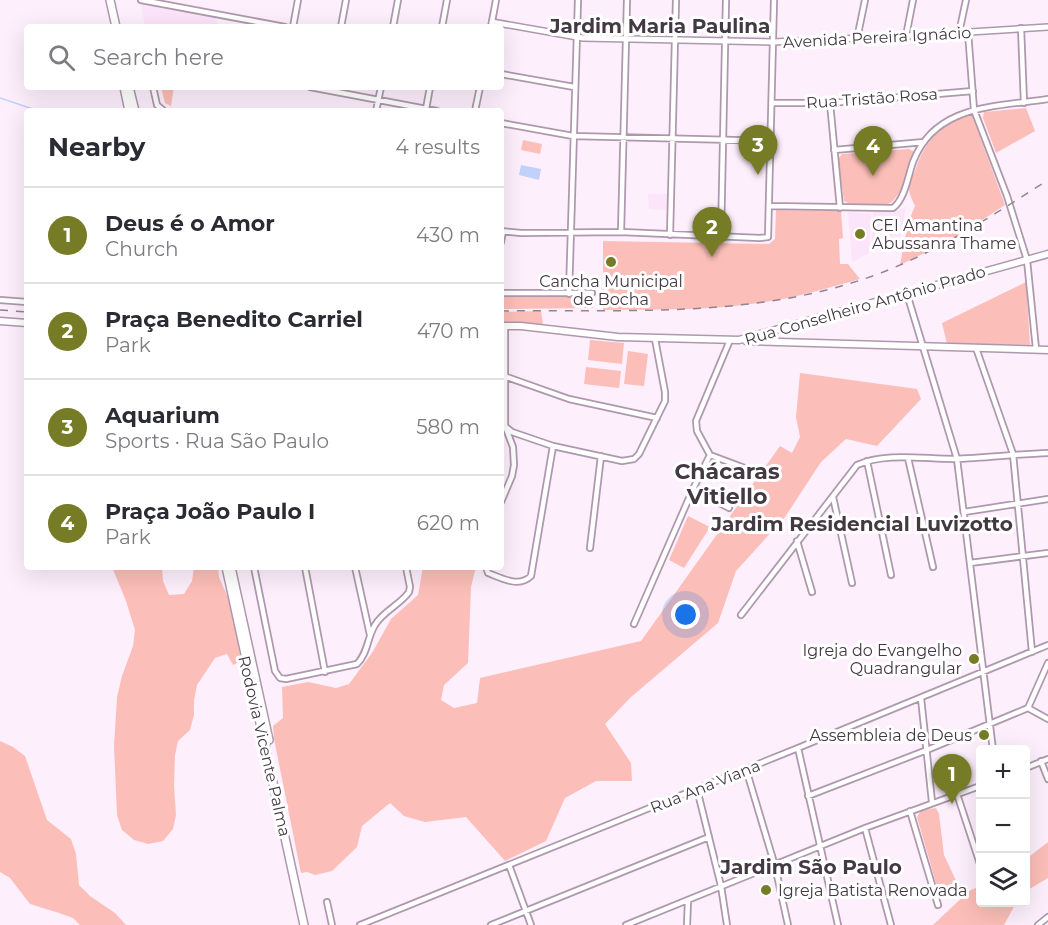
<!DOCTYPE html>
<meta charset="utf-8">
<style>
body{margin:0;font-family:Montserrat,sans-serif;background:#f7f7f7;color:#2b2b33}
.controls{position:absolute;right:18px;bottom:18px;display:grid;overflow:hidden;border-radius:6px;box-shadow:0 6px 24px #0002}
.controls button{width:54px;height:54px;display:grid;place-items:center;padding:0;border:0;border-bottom:2px solid #e1e1e2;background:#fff;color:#2b2b33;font:30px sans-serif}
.you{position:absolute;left:686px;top:615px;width:21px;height:21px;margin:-15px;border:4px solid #fff;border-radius:50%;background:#1a73e8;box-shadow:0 0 0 9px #1a73e833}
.badge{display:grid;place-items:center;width:39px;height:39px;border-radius:50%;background:#767b25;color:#fff;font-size:20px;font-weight:700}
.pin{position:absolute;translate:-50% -50px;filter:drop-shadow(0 2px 3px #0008)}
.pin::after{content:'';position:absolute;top:32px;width:21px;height:18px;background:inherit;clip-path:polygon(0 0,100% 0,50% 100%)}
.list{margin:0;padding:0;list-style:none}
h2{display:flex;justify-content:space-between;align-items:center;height:78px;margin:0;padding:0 24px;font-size:26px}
h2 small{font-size:20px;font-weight:400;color:#7c7c81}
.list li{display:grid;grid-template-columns:39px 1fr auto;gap:18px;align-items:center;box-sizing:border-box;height:96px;padding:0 24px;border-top:2px solid #e1e1e2}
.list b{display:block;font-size:22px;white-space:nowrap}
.list p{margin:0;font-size:20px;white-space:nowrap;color:#7c7c81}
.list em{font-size:20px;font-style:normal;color:#7c7c81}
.icon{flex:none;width:33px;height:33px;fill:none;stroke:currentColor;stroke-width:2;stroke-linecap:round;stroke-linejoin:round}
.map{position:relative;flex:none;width:1048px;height:925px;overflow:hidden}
.search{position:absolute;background:#fff;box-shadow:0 6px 24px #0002;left:24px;top:24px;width:480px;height:66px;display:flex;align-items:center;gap:15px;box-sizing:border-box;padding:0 21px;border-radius:6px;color:#7c7c81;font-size:22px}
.panel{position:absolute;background:#fff;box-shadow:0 6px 24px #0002;left:24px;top:108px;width:480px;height:462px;border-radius:6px}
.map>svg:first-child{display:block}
.built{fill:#fce4fb}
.green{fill:#fcbeb8}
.water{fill:#c1d1fb}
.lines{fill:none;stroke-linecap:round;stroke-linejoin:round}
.stream{stroke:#c1d1fb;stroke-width:1.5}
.minor-casing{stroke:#ae98ad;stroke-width:8}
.tertiary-casing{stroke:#ae98ad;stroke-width:8}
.secondary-casing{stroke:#ae98ad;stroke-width:9}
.primary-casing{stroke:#ae98ad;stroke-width:10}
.minor{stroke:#fff;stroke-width:4.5}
.tertiary{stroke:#fff;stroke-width:5}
.secondary{stroke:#fff;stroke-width:6}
.primary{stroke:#fff;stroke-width:7}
.rail{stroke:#918590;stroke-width:1.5;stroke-dasharray:8 8;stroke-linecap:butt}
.poi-dot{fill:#767b25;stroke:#fff;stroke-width:2}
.labels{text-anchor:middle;stroke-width:6;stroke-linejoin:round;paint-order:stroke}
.street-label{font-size:16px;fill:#433942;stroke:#fff}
.poi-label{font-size:16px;fill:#433942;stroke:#fff;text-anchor:start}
.quarter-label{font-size:20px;font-weight:bold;fill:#433942;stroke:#fff}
.district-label{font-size:22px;font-weight:bold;fill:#433942;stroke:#fff}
</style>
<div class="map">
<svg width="1048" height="925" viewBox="0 0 1048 925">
<rect width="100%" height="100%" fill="#feeffd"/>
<path class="built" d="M141 3 216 18 218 27H145Z
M648 194H668V210L649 209Z
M906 207 900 239 871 253 873 212 899 211Z
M848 212 871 214 869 253 852 262Z"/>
<path class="green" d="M161 87H174L171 106 165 103Z
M1026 108 1035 131 996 153 983 118 984 112Z
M972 115 1005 205 955 238 900 265 908 223 915 206C913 201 909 194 909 189 909 183 913 176 915 171 924 142 942 121 972 115Z
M523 140 542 144 540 154 521 150Z
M909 149 913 151V155L900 192 892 202 886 205 850 204 844 201 838 159 842 154Z
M776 210 841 211 843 238 839 239 840 264H848L860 279C824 289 788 300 751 304 702 311 652 309 603 310V241L769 244 775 239Z
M1026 282 1030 345 947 344 942 323Z
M501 296H592L593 308 501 309Z
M541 311 543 324 501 325V312Z
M590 340 624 343 622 364 588 360Z
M628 351 648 354 644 386 624 384Z
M586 367 621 371 619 388 584 384Z
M800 373 917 389 921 399 877 446 846 439 821 462 785 517 736 571 718 623 631 697 605 724 631 763 632 781H596L565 798 546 841 505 861 466 817 425 822 404 816 390 803 362 826 357 847 332 871 315 875 307 872 301 873 274 739 273 726 283 718 282 687 308 682 336 688 349 684 372 653 391 619 418 595 423 567H476L471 587 468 663 444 685 441 700 454 708 477 703 480 678 641 641 780 446 792 453 800 437 796 417Z
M688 516 710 527 684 568 669 560Z
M112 567H162L163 581 169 595 184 594 192 581 194 567H218L219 577 232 607 241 661 233 665 227 654 215 658 197 685 194 700V715L190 730 178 741 175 755 174 785 176 815 173 829 163 841 148 844 134 840 122 830 117 815 114 746 117 697 122 676 133 646 135 630 126 601Z
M0 741 13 747 25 756 47 820 71 839 76 854 79 885 90 896 115 913 126 925H80L73 918 59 913 30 904 10 878 0 872Z
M936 808 939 814 944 855 960 889 940 897 917 817 921 810Z
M1048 842V878L1026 891V859Z
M980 886V902L1016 903 1004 925H933L969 891Z"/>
<path class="water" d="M521 165 541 169 539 180 519 175Z"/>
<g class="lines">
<path class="stream" d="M0 98 39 111"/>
<defs>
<path id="minor" d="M141 0 285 27
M293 27 298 0
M341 27 346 0
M393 27 398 0
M442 27 447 0
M491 27 496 0
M1021 28 1024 103
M968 32 974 110 1007 196 1027 260 1036 349
M959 33 966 0
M906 36 913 0
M857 39 865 0
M501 74 574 87
M153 87 157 105 164 111
M310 87 437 111
M772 103H830L973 91
M830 103 840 208
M426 109 430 87
M376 111 381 87
M475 111 480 87
M501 123 573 136 771 141
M834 150 924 142
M770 206 893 208C905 199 908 176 913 162 935 104 996 107 1048 99
M501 231 521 233 621 232 760 238 768 237 774 0
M621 232 627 0
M670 235 676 0
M721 236 726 0
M501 242 503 231
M501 293H592
M569 294 578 0
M907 294 957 459 993 750
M0 300 27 302
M976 348 1013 454 1032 652
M504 376 569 399 657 418
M501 423 512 432 553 446 622 461 634 459 639 454 665 401V392L655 339
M710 455 750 470
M908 458 933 567
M867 461 891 575
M693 489 729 508
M833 497 852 583
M501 502 512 476 514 465 513 447 505 426V326
M964 512 1048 499
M797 541 812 592
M590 548 601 456
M970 563 1048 553
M254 567 275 671 280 678 286 679 357 664C368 653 367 638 375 625 383 611 400 605 409 592L410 587 406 567
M305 567 325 672
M355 567 370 635
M486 567 488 573C501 578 519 588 531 576L553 446
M741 615 857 465C885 452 923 459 954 459 985 458 1017 454 1048 453
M634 624 693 489 710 455 697 431 696 421 730 340
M921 698 932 802
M1028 708 1048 663
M1028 708 1048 719
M798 748 838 925
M1041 761 1048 779
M1026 768 1048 759
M746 769 775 866 788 925
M697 789 721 886 727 925
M957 794 980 864
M808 796 927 750 1028 708
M910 811 938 905
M865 828 891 925
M509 865 531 925
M327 902 332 925
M360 925 798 748 1048 645
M491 925 709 837
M626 925 865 828 980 786
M687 925 688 901
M1038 925 1048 917"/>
<path id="tertiary" d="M492 22 583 38 773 42 906 36 1048 27"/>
<path id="secondary" d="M0 321 27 323
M501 326H521L618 337 739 340 1048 254
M746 341 1048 350"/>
<path id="primary" d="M110 0 116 27
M124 87 129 111
M129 87 135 111
M226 567 304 925
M231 567 269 740"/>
</defs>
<use href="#minor" class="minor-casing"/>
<use href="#tertiary" class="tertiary-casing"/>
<use href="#secondary" class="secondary-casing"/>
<use href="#primary" class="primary-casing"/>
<use href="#minor" class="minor"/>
<use href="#tertiary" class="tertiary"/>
<use href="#secondary" class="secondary"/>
<use href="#primary" class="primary"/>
<path class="rail" d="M0 310 27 312
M501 311C632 309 769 320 893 268 948 245 998 212 1048 180"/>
</g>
<g class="poi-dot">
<circle cx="860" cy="234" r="6"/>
<circle cx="611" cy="262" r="6"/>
<circle cx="974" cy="659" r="6"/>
<circle cx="984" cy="735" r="6"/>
<circle cx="766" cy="890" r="6"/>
</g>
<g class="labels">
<g class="street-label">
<text transform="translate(877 37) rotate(-3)" y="6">Avenida Pereira Ignácio</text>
<text transform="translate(872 98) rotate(-4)" y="6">Rua Tristão Rosa</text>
<text transform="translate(865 305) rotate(-16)" y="6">Rua Conselheiro Antônio Prado</text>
<text transform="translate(265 746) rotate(77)" y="6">Rodovia Vicente Palma</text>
<text transform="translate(705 786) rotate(-22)" y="6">Rua Ana Viana</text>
</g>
<g class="poi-label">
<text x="872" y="231">CEI Amantina<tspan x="872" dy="18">Abussanra Thame</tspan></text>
<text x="611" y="287" text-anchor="middle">Cancha Municipal<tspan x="611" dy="18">de Bocha</tspan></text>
<text x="962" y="656" text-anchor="end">Igreja do Evangelho<tspan x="962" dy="18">Quadrangular</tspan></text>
<text x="972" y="741" text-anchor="end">Assembleia de Deus</text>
<text x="778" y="896">Igreja Batista Renovada</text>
</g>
<g class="quarter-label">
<text x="660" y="33">Jardim Maria Paulina</text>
<text x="862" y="531">Jardim Residencial Luvizotto</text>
<text x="811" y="874">Jardim São Paulo</text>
</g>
<g class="district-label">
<text x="727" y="479">Chácaras<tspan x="727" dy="25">Vitiello</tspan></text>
</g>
</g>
</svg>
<div class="controls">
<button>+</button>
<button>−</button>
<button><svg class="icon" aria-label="layers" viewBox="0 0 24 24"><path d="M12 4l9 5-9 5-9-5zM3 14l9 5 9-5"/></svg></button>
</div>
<div class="you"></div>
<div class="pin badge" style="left:952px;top:804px">1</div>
<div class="pin badge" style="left:712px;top:257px">2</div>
<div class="pin badge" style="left:758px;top:175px">3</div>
<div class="pin badge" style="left:873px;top:176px">4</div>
<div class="search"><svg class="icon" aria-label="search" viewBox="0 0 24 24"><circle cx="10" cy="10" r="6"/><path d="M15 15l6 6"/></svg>Search here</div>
<section class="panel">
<h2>Nearby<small>4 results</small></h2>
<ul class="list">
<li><span class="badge">1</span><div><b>Deus é o Amor</b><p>Church</p></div><em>430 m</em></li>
<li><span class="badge">2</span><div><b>Praça Benedito Carriel</b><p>Park</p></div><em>470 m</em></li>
<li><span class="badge">3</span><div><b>Aquarium</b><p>Sports · Rua São Paulo</p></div><em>580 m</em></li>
<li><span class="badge">4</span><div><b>Praça João Paulo I</b><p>Park</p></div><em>620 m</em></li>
</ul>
</section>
</div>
